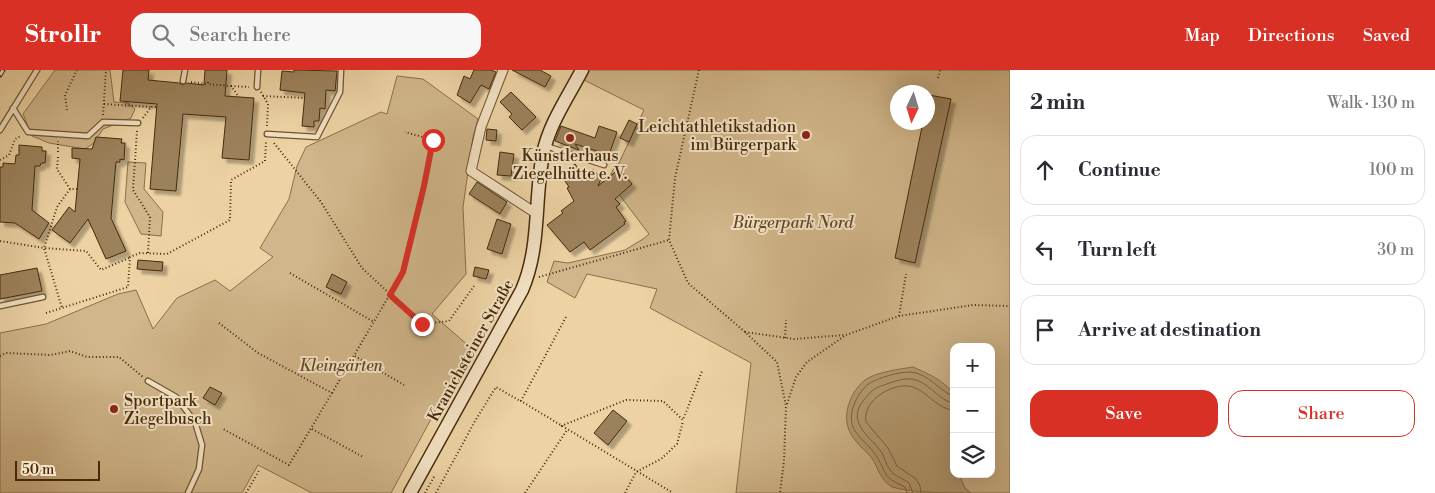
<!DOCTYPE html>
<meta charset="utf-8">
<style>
body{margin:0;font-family:"Libre Bodoni",serif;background:#f7f7f7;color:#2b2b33}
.controls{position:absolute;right:15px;bottom:15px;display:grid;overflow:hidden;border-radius:10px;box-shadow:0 5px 20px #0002}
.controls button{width:45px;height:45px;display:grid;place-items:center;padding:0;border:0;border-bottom:1px solid #e1e1e2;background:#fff;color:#2b2b33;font:25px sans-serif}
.compass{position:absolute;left:890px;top:15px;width:45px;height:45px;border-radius:50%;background:#fff;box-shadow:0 5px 20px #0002;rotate:184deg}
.scale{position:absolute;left:15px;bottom:12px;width:85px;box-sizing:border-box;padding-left:5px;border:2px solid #452a0b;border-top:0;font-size:14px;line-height:18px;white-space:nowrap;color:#452a0b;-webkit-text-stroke:4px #f3e2c4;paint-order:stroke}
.stop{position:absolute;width:15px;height:15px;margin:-11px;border:4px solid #d93025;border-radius:50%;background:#fff}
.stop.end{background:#d93025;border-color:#fff;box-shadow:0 1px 5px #0008}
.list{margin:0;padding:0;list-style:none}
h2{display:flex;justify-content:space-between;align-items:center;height:65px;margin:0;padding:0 20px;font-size:21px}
h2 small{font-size:16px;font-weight:400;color:#7c7c81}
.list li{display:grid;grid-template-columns:32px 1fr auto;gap:15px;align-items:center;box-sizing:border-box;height:70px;margin:0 10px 10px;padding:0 10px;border:1px solid #e1e1e2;border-radius:15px}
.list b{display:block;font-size:19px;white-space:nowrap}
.list em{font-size:16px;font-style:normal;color:#7c7c81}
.actions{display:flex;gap:10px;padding:15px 20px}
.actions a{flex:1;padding:11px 0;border:1px solid #d93025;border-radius:15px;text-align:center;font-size:18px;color:#d93025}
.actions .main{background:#d93025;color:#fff}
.icon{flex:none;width:28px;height:28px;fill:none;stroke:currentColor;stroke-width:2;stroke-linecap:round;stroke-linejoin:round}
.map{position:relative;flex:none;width:1010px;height:423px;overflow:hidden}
header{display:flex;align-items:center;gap:30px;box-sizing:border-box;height:70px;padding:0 25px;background:#d93025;color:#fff}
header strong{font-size:24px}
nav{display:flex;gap:28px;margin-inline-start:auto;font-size:18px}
.search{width:350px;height:45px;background:#f7f7f7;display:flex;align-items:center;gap:12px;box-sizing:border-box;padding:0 18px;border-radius:15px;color:#7c7c81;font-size:19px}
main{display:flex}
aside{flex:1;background:#fff}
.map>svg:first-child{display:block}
.green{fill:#d0b68a;stroke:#8a704a;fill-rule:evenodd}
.water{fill:#b49a70;stroke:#886d48}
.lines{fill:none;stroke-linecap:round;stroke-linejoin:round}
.shore{stroke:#7c623e;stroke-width:1}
.building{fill:#9c825b;stroke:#452a0b;filter:url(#shadow)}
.lane-casing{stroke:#6f5431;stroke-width:7}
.street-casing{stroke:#6f5431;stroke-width:11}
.secondary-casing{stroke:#452a0b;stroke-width:15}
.path{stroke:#452a0b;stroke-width:2;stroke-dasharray:1 2.5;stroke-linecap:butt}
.lane{stroke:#f3e2c4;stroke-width:4.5}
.street{stroke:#f3e2c4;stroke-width:9}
.secondary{stroke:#f3e2c4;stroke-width:12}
.rail-casing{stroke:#452a0b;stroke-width:5}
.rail{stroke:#f3e2c4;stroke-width:3;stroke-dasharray:9;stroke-linecap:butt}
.route{stroke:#d93025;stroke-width:6}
.poi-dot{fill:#8f2418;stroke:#f3e2c4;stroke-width:2}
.labels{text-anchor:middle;stroke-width:4;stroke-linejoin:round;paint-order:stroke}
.poi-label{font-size:16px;fill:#452a0b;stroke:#f3e2c4;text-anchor:end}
.park-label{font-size:16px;font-style:italic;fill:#614624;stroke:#f3e2c4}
.street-label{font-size:16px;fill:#452a0b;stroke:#f3e2c4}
</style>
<header>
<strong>Strollr</strong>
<div class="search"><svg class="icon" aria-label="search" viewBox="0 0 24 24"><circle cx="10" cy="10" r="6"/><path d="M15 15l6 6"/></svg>Search here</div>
<nav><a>Map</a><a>Directions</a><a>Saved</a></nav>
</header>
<main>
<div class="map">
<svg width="1010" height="423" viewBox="0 0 1010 423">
<defs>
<filter id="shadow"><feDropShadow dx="4.5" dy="4.5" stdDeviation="1" flood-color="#0004"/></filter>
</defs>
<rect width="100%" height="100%" fill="#edd3a4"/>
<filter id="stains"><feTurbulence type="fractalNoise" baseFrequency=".004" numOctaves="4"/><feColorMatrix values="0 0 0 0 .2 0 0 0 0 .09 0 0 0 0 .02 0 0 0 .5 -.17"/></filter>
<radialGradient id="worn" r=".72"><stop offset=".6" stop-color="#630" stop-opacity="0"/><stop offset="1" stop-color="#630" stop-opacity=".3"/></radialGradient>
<path class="green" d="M55 0H110L114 32 128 33 135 39 131 48 103 59 94 73 85 79 49 73 32 66 23 44Z
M589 0H1010V423H736L751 293 650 238 657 219 587 204 575 228 547 212 554 191 568 193 625 180 643 169 649 164 608 110 616 94 618 95 644 40 584 10ZM898 22H928V52H898ZM954 277H991V404H954Z
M397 6 423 9 478 49 473 67 463 137 466 204 432 244 470 277 391 423H312L258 395 242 423H0V263L46 254 118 224 136 220 153 259 177 228 215 210 230 221 273 187 260 178 289 129 297 96 306 77 381 42 387 44Z
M128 92 146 93 144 119 163 142 161 166 141 164 125 132Z"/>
<path class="water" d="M913 297C929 304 943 310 954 324V404H959L965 418 971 423C949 423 911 423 892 417 879 409 879 398 871 387 863 378 851 369 848 357 843 341 852 320 865 310 876 302 900 299 913 297Z"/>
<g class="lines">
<path class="shore" d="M907 423 905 417C883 407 888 406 877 387 871 376 858 369 853 357 847 343 858 321 870 313 881 307 898 302 911 302 928 303 944 325 954 326
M913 423 909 413C903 408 895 407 890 400 886 395 885 388 882 383 871 367 846 353 863 331 869 324 872 319 881 316 890 313 901 308 911 309 928 310 939 332 954 333
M921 423 920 416 916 409 897 396 888 378 866 352C862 330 894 311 913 317 928 322 938 340 954 340"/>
</g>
<path class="building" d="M123 0H149L148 10 179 13 183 15 186 13 204 15 205 0H227L225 26 254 28 249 90 222 88 226 47 183 44 176 121 150 119 157 34 120 31Z
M294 0 337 1 335 21 326 20 325 39 320 38 319 51H314V57L302 56 305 23 280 20 282 1 294 2Z
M474 0H491L496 2 489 19 481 15 470 33 457 25 464 6 470 9Z
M512 0H540L551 6 545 17Z
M511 22 536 47 522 60 509 47 512 44 500 32Z
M929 25 951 29 915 193 895 188 923 52H928Z
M629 50 637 54 629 72 620 68Z
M561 56 595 68 599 56 617 62 609 85 575 74 579 80 555 71Z
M487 59 497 60 496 71 486 70Z
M96 67 122 69 121 73H125L124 90 120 89V92H116L111 148 126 181 106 189 88 149 70 173 52 160 69 137 75 142 80 89 72 88V78L92 79Z
M19 75 42 77V81H46L45 93H41L40 96H35L32 140 49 153 39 169 15 153 0 152V97H3V93L15 94 16 85H19Z
M500 82 514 84 511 106 497 105Z
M575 94 584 106 593 99 601 109 598 116 619 99 632 114 615 129 620 134 616 137 626 151 624 152 625 154 590 180 584 172 570 182 547 155 563 143 561 141 574 131 567 118 569 117 561 105Z
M477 112 507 132 500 144 469 124Z
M497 149 511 154 502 184 487 179Z
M138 190 163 192 162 201 137 199Z
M475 197 489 200 486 209 473 206Z
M37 198 42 221 0 229V205Z
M332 204 347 212 341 224 326 217Z
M210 317 222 323 215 335 203 328Z
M613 340 627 351 608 375 594 363Z"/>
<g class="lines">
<defs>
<path id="lane" d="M183 11 185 0
M257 17 258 0
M13 38 28 62 88 66 103 52 138 53
M0 60 37 0
M267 64 317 67 340 22 341 0
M546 76 604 95
M0 236 43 227
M148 311 176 327 195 352 202 375 199 399 188 423"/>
<path id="street" d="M503 0 481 57 471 101 537 144"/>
<path id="secondary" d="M410 423 522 220C541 176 534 129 543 84 549 54 568 27 582 0"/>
</defs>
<use href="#lane" class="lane-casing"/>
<use href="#street" class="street-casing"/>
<use href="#secondary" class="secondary-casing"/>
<path class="path" d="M699 0 675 108 669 170 688 213 745 262 777 292 786 336 784 391 780 423
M938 8 940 0
M191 12 208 14
M208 12V14L231 16 239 27
M231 16 249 17
M261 22 268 34 267 56
M263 26 305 28
M104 34 151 37
M67 40 65 25 77 0
M103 45 106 0
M143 48 151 37H157
M686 56 704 60
M137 61 133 120 150 147 148 183
M274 73 321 132 362 198 422 254 449 251 474 216
M58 82V71
M58 87 57 99 70 119H77
M0 90 9 85 15 69 21 66
M70 119 57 137 44 178 86 181 101 200 129 188
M0 171 44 178 62 238
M290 203 374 252
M539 207 669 170
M46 243 128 217 130 187 140 183 167 184 230 150 231 110 265 91 266 72
M899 246 906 204
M566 247 521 331 673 423
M219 253 258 283 332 323 289 395 223 359
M745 262 794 269 845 265
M785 268 786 250
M0 286 6 283 51 285 70 281 87 287H119L143 307
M355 286 404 315
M332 323 403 202 424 116 433 70 405 62
M787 334 796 307 807 292 846 265 899 246 973 235 1010 236
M561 356 626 330 663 331 683 350 702 301
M312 359 363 387
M246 423 260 399
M425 423 435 405
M436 423 475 351 496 317 520 331
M525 423 567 360
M625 423 636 402 661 389 677 374 683 351"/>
<use href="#lane" class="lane"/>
<use href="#street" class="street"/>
<use href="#secondary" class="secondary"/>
<defs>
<path id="rail" d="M0 5 3 0"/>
</defs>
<use href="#rail" class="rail-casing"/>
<use href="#rail" class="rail"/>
</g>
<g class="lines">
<path class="route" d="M422 254 390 225 403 202 424 116 433 70"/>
</g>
<g class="poi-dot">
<circle cx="806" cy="65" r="5"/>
<circle cx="570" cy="68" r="5"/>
<circle cx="114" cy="339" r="5"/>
</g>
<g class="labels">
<g class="poi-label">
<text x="796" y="62">Leichtathletikstadion<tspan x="796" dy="18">im Bürgerpark</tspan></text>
<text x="570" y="91" text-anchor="middle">Künstlerhaus<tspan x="570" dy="18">Ziegelhütte e. V.</tspan></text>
<text x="124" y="336" text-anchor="start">Sportpark<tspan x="124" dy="18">Ziegelbusch</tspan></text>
</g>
<g class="park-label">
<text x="793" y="158">Bürgerpark Nord</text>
<text x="341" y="301">Kleingärten</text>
</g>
<g class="street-label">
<text transform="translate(470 280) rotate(-61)" y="6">Kranichsteiner Straße</text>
</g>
</g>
<rect width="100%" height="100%" filter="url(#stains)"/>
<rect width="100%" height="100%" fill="url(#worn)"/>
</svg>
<div class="controls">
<button>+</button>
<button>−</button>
<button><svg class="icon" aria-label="layers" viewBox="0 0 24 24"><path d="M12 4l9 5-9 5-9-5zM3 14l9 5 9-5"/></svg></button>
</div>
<svg class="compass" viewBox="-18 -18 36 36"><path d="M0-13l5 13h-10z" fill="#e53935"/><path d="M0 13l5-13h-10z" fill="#7c7c81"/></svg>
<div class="scale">50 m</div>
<div class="stop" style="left:433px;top:70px"></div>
<div class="stop end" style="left:422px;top:254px"></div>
</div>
<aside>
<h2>2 min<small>Walk · 130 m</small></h2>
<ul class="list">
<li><svg class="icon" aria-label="ahead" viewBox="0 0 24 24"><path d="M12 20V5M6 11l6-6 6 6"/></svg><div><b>Continue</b></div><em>100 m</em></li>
<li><svg class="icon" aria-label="left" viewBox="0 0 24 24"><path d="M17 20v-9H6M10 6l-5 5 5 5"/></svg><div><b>Turn left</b></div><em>30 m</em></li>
<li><svg class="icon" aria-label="arrive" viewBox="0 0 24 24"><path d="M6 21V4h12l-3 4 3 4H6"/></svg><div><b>Arrive at destination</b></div></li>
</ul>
<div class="actions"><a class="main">Save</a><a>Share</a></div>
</aside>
</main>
